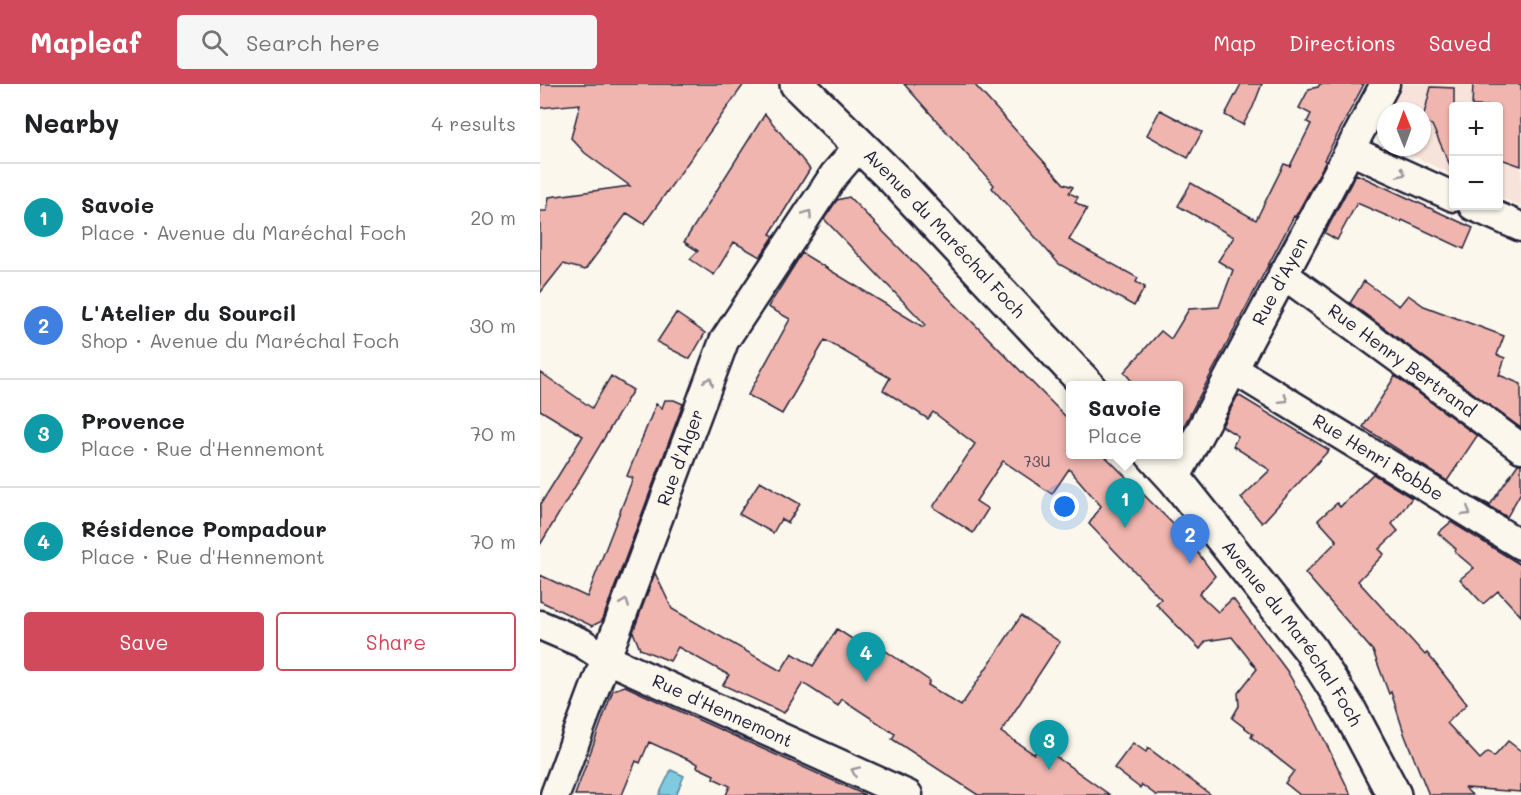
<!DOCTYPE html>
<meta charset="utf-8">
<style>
body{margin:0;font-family:Mali,sans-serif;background:#f6f6f6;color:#202124}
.controls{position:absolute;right:18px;top:18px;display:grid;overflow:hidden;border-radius:6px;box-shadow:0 2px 4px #0004}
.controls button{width:54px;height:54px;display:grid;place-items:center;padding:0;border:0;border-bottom:2px solid #e0e0e0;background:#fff;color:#202124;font:30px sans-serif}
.compass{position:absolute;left:837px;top:18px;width:54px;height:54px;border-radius:50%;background:#fff;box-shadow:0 2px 4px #0004;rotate:359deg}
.you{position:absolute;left:525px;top:423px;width:21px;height:21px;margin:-15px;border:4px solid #fff;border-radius:50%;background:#1a73e8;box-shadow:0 0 0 9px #1a73e833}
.badge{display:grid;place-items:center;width:39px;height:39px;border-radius:50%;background:#d1495b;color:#fff;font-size:20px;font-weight:700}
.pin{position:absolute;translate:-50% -50px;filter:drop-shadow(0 2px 3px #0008)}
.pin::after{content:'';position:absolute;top:32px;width:21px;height:18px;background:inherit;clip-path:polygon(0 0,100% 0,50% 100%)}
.popup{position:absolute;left:526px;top:297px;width:117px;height:78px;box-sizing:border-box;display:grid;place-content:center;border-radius:6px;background:#fff;filter:drop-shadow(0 2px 4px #0005);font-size:20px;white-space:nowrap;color:#757577}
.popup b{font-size:22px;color:#202124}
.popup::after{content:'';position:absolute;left:50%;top:100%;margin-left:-12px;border:12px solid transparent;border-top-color:#fff}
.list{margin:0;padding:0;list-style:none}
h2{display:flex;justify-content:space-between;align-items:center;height:78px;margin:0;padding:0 24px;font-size:26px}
h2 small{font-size:20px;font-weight:400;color:#757577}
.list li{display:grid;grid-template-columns:39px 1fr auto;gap:18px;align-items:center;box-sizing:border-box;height:108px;padding:0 24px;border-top:2px solid #e0e0e0}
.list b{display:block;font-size:22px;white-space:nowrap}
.list p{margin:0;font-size:20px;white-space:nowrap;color:#757577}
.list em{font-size:20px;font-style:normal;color:#757577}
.actions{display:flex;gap:12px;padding:18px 24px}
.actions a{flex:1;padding:14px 0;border:2px solid #d1495b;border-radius:6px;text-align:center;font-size:21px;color:#d1495b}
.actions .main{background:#d1495b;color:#fff}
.icon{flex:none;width:33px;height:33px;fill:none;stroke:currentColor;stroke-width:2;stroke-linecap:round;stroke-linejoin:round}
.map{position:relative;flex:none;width:981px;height:711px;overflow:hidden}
header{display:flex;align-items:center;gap:36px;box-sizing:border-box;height:84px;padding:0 30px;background:#d1495b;color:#fff}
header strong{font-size:28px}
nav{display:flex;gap:33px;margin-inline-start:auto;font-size:21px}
.search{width:420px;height:54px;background:#f6f6f6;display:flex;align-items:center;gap:15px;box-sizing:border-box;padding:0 21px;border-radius:6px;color:#757577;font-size:22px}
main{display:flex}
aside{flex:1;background:#fff}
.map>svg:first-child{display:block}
.built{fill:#f8e3da}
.water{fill:#80cae0;stroke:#5a879e;stroke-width:1.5}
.building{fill:#f0b5af;stroke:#22223b;stroke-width:1.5}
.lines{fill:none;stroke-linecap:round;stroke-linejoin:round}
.street-casing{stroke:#22223b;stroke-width:33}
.secondary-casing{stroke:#22223b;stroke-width:38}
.street{stroke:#fbf7ec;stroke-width:28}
.secondary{stroke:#fbf7ec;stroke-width:33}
.oneway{stroke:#99979c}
.labels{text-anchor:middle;stroke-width:5;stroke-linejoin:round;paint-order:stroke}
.number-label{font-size:15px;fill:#564758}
.street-label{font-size:18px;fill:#22223b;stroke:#fbf7ec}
</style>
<header>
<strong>Mapleaf</strong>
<div class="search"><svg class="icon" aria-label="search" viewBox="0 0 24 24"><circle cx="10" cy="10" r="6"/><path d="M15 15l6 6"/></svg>Search here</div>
<nav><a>Map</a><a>Directions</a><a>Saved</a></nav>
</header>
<main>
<aside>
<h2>Nearby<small>4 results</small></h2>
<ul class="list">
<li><span class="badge" style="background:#0f9aa8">1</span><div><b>Savoie</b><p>Place · Avenue du Maréchal Foch</p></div><em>20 m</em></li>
<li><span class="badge" style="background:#3f7fe0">2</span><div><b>L'Atelier du Sourcil</b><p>Shop · Avenue du Maréchal Foch</p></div><em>30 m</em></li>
<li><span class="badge" style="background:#0f9aa8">3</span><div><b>Provence</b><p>Place · Rue d'Hennemont</p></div><em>70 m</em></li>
<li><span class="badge" style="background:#0f9aa8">4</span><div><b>Résidence Pompadour</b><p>Place · Rue d'Hennemont</p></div><em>70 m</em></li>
</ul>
<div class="actions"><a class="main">Save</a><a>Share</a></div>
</aside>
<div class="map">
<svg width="981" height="711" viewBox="0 0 981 711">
<rect width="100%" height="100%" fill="#fbf7ec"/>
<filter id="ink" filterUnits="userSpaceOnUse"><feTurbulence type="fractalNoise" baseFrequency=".0167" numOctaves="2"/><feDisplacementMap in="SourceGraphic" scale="12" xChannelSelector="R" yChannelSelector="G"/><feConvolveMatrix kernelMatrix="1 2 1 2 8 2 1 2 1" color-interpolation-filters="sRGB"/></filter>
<g filter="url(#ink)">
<path class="built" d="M863 0H981V123L959 112 958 22H914L913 91 854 63H882V27H848Z"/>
<path class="water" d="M131 686 144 692 136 711H119Z"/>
<path class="building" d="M0 0H204L104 140 87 129 45 186 23 180 0 209V127H7L9 113 90 102 45 69 31 54 40 20 0 24Z
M364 0H434L524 100 533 103 529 109 538 113 535 118 547 125 529 156 598 194 596 198 605 203 594 222 519 180 452 104 454 101Z
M701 0H722L713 23 703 41 685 31Z
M780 0H824L784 76 786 77 755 133 754 132 639 351V302H596L584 288 621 247 631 255 649 225 679 223 693 186 678 177 694 153 638 122 651 99 716 136 744 80 750 82 771 40 767 38 771 30 759 24 769 5 778 3Z
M933 0H981V82L958 74V22H932Z
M891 3 914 4V90L892 41 882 38Z
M620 26 662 48 648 74 607 51Z
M225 30 270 85 230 150 234 152 220 173 194 158 174 191 150 175 158 167 144 158Z
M816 90 933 144 924 165 862 136 861 138 817 119 797 156 785 149Z
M309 113 531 338V370H563L647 454 675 492 659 510 678 528 692 515 694 516 747 587 774 634 811 711H760L745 699 754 687 711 653 713 650 692 634 699 622 698 609 717 585 692 553 666 557 660 565 616 520 621 515 549 440 561 422 529 385 512 410 463 377 436 417 448 425 433 449 393 423 435 360 393 328 388 335 343 306 350 294 285 256 242 330 208 311 250 235 228 223 262 169 383 243 385 240 284 135 297 116Z
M824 197 859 222 868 211 884 222 964 252 957 271 965 274 959 291 981 300V344L810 219Z
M136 229 165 249 150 275 117 258Z
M0 288 52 324 71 292 93 306 0 461V421L43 352 0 326Z
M855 292 937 352 907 397 823 343Z
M698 311 789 366 722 439 701 414 730 386 693 362 698 352 682 342Z
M125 316H134L143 320 62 537 52 542 0 517V491L47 513 93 394 87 392 116 320 122 324Z
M978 380H981V408L967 433 936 414 950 421Z
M833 390 872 414 852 440 858 447 839 465 844 470 818 497 885 571 887 569 927 620 907 639 940 675 948 668 954 673 968 657 981 667V708L925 704 932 711H889L865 652 851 608 849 610 833 567 765 489 797 457 778 436 797 419 800 423Z
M220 397 260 420 248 439 241 435 233 449 199 430Z
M911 438 981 481V532L958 507 943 520 920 495 934 484 915 468 916 465 898 449Z
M115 489 132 525 241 587 252 569 273 582 297 545 332 568 337 561 390 597 388 601 421 622 481 532 520 558 461 648 494 670 501 662 570 711H438L352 655 355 650 302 615 298 622 263 599 244 629 183 601 189 591 138 563 130 577 100 565 93 548Z
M85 602 150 632 325 711H186L190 702 173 694 174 691 157 683 158 680 109 658 100 679 96 677 82 711H35L73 606Z
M593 659 606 668 608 664 671 711H616L602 701 600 704 574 684Z"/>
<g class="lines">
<defs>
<g id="street">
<path d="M810 66 914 113"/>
<path d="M933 122 981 143"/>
<path id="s1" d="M743 190 981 364"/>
<path id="s2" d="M693 285 981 461"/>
<path id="s3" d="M635 395 845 0"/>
<path id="s4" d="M0 541 42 559 65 574 368 711"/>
<path id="s5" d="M15 711 184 257 294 91 319 62"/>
</g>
<g id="secondary">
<path id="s6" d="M257 0 355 96 548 302"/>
<path id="s7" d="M612 370 635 395 770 565 809 626 854 711"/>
</g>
</defs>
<use href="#street" class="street-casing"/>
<use href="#secondary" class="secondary-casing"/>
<use href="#street" class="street"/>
<use href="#secondary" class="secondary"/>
</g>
<defs><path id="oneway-chevron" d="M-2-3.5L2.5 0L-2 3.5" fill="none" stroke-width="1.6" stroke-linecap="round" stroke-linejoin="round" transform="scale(1.5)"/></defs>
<g class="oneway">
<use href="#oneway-chevron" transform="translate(862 89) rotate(24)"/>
<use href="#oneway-chevron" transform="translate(268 130) rotate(-56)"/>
<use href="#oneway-chevron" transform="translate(169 297) rotate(-69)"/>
<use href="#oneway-chevron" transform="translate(744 315) rotate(32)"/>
<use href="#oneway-chevron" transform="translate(927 428) rotate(32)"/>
<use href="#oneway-chevron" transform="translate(85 519) rotate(-69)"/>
<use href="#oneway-chevron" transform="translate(315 687) rotate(-156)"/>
</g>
</g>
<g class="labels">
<g class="number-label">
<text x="497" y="383">73U</text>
</g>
<g class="street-label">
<text dy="6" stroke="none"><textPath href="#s6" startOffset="210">Avenue du Maréchal Foch</textPath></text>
<text dy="6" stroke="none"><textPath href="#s3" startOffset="224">Rue d'Ayen</textPath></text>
<text dy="6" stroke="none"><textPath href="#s1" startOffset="147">Rue Henry Bertrand</textPath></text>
<text dy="6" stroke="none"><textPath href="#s5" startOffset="360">Rue d'Alger</textPath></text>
<text dy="6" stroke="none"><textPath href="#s2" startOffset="170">Rue Henri Robbe</textPath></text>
<text dy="6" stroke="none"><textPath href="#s7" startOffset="228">Avenue du Maréchal Foch</textPath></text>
<text dy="6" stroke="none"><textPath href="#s4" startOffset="202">Rue d'Hennemont</textPath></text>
</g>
</g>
</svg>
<div class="controls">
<button>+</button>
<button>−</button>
</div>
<svg class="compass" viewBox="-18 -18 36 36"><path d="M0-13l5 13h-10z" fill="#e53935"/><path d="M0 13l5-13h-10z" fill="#757577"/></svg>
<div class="you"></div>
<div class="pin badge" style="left:585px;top:444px;background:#0f9aa8">1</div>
<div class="popup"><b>Savoie</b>Place</div>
<div class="pin badge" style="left:650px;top:480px;background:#3f7fe0">2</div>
<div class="pin badge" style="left:509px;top:686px;background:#0f9aa8">3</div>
<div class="pin badge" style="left:326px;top:598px;background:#0f9aa8">4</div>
</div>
</main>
